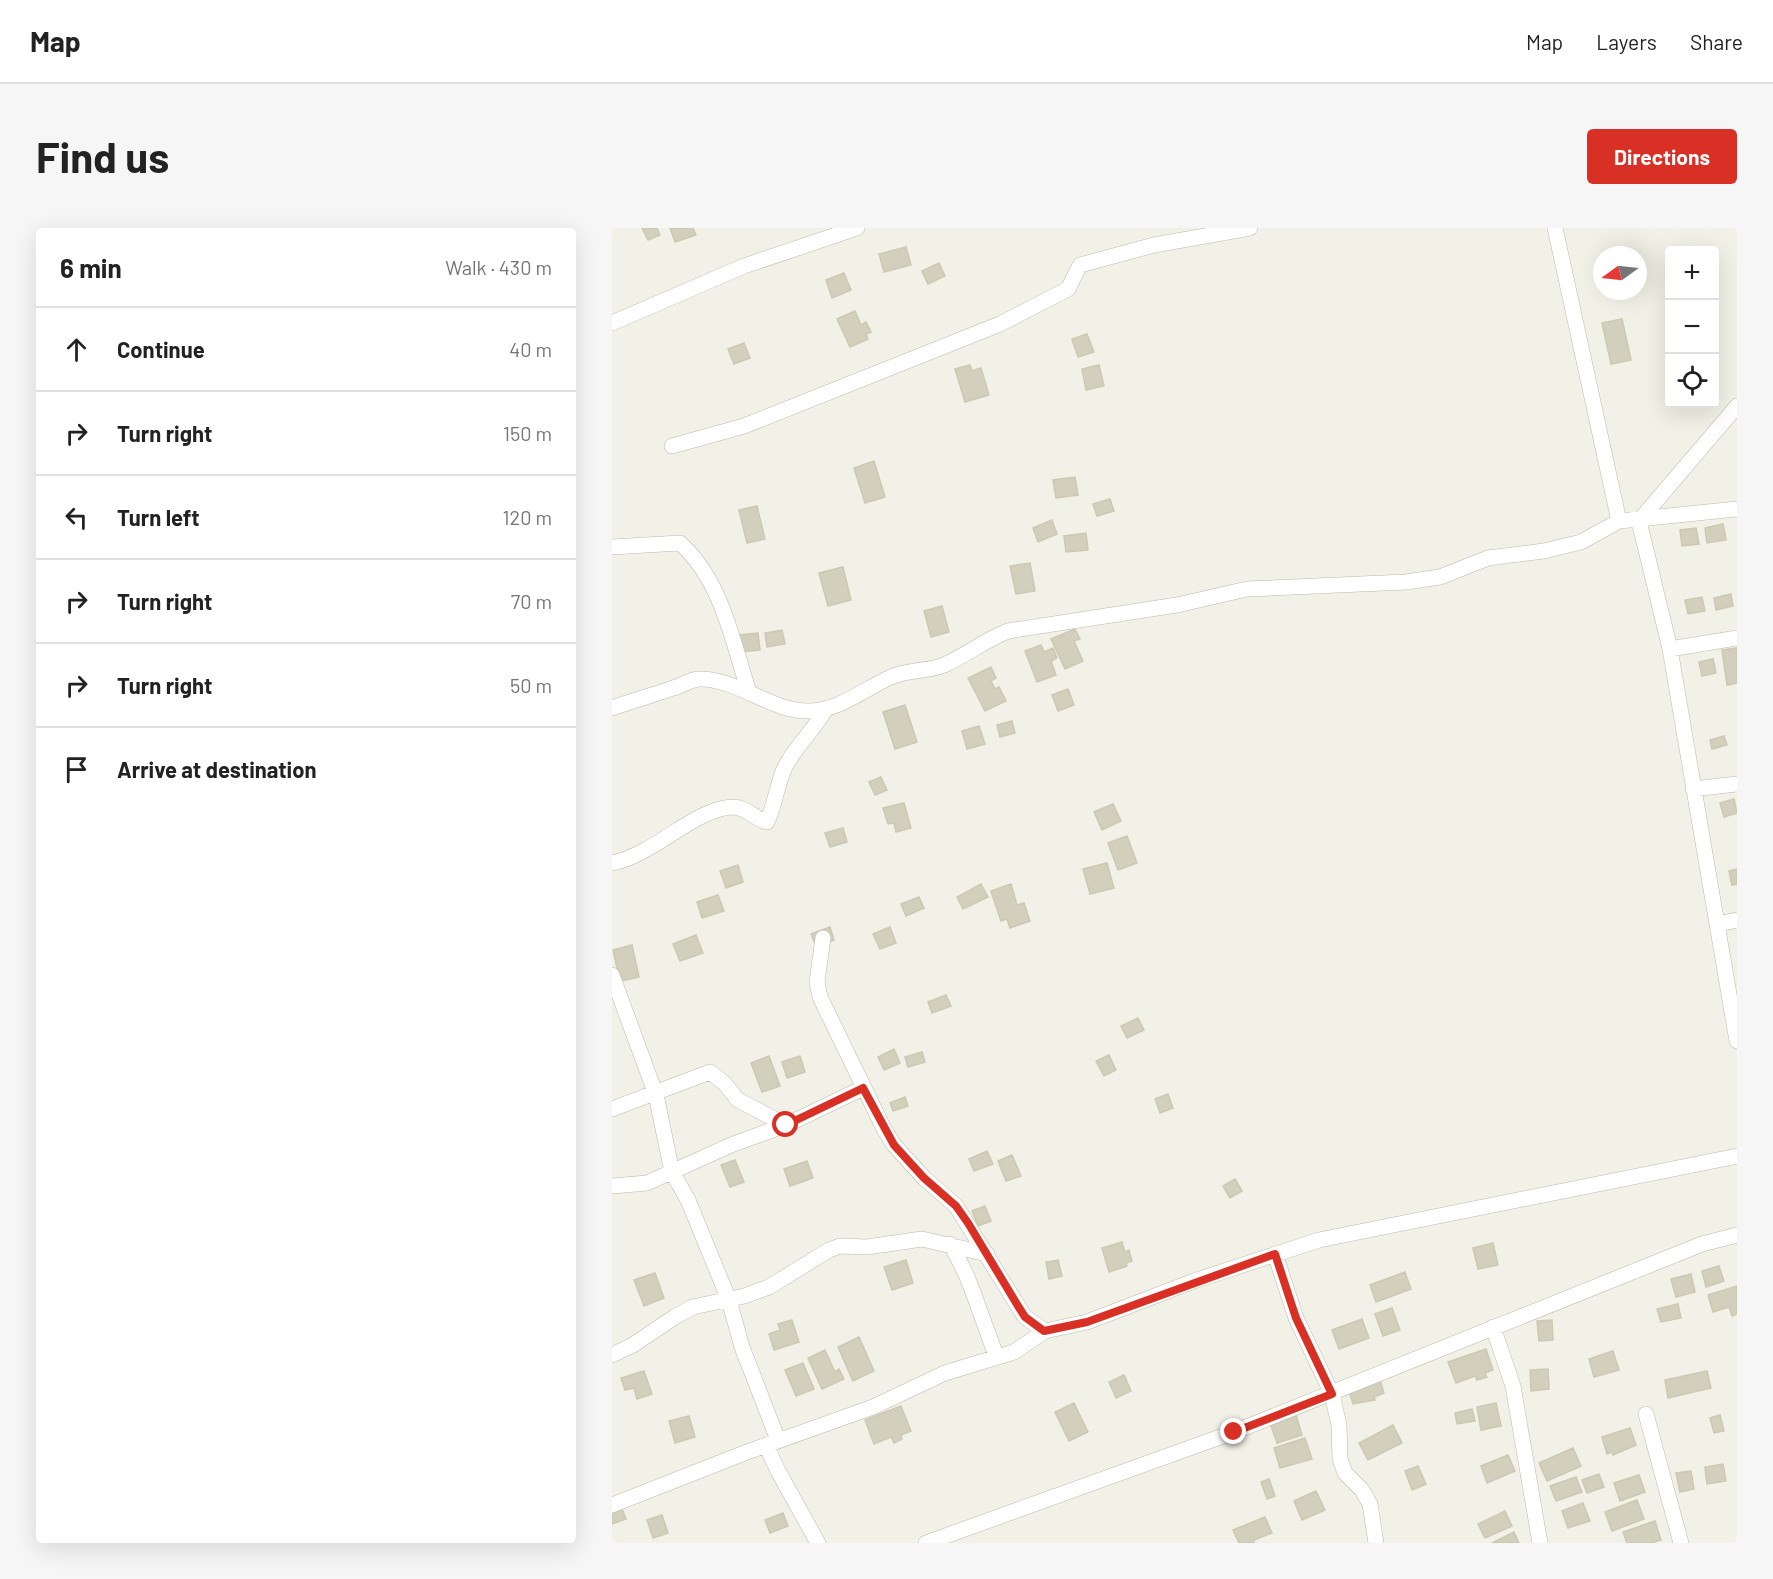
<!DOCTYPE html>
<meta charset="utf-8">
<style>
body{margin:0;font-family:Barlow,sans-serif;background:#f6f6f6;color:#222}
.controls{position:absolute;right:18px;top:18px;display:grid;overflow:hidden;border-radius:6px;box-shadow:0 6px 24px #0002}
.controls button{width:54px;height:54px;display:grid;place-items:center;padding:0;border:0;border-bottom:2px solid #e0e0e0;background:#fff;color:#222;font:30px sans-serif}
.compass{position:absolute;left:981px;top:18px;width:54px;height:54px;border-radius:50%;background:#fff;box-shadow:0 6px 24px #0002;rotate:255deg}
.stop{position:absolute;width:18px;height:18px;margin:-14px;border:4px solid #d93025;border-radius:50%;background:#fff}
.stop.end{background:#d93025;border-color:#fff;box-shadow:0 2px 6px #0008}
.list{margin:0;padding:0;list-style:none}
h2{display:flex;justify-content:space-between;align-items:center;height:78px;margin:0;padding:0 24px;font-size:26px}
h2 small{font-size:20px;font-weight:400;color:#767676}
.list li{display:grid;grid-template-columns:39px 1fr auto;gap:18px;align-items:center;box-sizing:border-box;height:84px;padding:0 24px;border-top:2px solid #e0e0e0}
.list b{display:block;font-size:22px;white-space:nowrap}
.list em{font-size:20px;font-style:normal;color:#767676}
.icon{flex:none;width:33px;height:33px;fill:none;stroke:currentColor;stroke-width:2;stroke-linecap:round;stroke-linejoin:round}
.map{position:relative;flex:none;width:1125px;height:1315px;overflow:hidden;border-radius:6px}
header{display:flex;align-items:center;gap:36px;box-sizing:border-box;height:84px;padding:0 30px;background:#fff;border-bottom:2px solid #e0e0e0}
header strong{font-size:28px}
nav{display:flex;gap:33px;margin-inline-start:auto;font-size:21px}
.intro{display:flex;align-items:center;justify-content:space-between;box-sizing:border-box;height:144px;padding:0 36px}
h1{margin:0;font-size:42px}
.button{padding:15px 27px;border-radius:6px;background:#d93025;color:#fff;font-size:21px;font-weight:700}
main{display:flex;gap:36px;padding:0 36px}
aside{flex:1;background:#fff;border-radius:6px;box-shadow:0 6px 24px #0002}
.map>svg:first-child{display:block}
.building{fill:#d2cfbd;stroke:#ccc8b1;stroke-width:1.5}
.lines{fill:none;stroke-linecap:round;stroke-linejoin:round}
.minor-casing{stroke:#bcbaaa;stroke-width:16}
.minor{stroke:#fff;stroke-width:15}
.route{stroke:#d93025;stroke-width:8}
</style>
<header>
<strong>Map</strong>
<nav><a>Map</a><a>Layers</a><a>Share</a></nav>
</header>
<div class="intro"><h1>Find us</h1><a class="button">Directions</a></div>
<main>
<aside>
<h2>6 min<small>Walk · 430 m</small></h2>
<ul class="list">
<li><svg class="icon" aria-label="ahead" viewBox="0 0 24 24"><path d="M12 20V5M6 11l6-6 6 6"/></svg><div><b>Continue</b></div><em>40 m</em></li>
<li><svg class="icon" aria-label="right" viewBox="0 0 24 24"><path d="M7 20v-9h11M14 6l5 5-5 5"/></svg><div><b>Turn right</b></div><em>150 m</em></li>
<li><svg class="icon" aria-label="left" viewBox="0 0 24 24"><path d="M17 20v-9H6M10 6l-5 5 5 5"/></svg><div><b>Turn left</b></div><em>120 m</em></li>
<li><svg class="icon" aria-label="right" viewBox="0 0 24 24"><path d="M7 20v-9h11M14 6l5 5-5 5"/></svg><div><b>Turn right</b></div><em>70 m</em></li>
<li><svg class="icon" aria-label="right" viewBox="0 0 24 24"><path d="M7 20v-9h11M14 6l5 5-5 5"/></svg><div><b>Turn right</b></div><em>50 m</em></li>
<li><svg class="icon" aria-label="arrive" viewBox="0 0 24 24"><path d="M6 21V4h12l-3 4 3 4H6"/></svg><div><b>Arrive at destination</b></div></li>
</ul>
</aside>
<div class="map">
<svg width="1125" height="1315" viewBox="0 0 1125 1315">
<rect width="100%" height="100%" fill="#f1f1e7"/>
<path class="building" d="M30 0H45L48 7 36 12Z
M58 0H81L84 7 63 14Z
M294 19 299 37 272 44 267 26Z
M327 35 333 48 316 56 310 43Z
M232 45 239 62 220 70 214 52Z
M243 83 249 97 254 94 259 104 254 106 256 111 238 119 225 91Z
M1010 91 1019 132 999 136 990 95Z
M475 106 482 124 466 129 460 111Z
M132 115 138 130 122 136 116 121Z
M358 137 360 143 369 140 377 167 353 174 343 141Z
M487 137 492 158 474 162 470 141Z
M262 233 273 269 253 275 242 240Z
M463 249 466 267 444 270 441 252Z
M498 271 502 283 485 288 481 276Z
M145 278 153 311 135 315 127 282Z
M440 292 445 306 426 314 421 300Z
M1111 296 1114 312 1095 315 1093 300Z
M1084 300 1087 316 1070 318 1068 302Z
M474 305 476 322 454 324 452 308Z
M418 335 423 363 404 366 398 338Z
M231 339 239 372 216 378 207 345Z
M1119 366 1121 378 1104 382 1102 370Z
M1090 369 1093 383 1076 386 1073 372Z
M330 378 337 404 319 409 312 383Z
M463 401 468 411 462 413 471 433 453 441 439 411Z
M170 402 173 416 155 419 153 405Z
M146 405 148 422 128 424 127 407Z
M429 417 432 424 441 420 445 430 439 433 444 447 425 454 413 423Z
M1125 420V455L1115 457 1110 422Z
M1101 431 1104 445 1090 448 1087 434Z
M379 439 384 450 379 453 383 461 387 459 394 473 373 483 356 450Z
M456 461 462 477 446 483 440 467Z
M293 477 305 514 283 521 271 484Z
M400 493 403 505 388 509 385 497Z
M367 498 373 516 355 521 350 503Z
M1112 508 1115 517 1100 521 1098 512Z
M269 549 275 562 263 567 257 554Z
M1122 571 1125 585 1112 589 1108 575Z
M292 575 299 600 284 604 282 595 276 596 271 580Z
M501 576 509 593 490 602 482 584Z
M231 600 235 614 218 619 213 605Z
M515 608 525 635 506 642 496 615Z
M495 635 502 660 478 666 471 641Z
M126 637 131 654 114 660 108 643Z
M1125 641V656L1120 657 1117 643Z
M369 656 376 669 351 681 345 669Z
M399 656 405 677 412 675 418 693 398 700 395 691 389 693 379 663Z
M106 667 112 683 90 690 85 674Z
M307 669 312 680 294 688 289 676Z
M218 699 222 712 204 718 199 706Z
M278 699 284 715 268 721 261 706Z
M84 707 91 725 68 733 61 716Z
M20 717 27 749 8 753 1 722Z
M334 767 339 778 320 785 316 774Z
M526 790 532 802 515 810 509 798Z
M282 821 288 835 272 842 266 829Z
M310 824 313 834 296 839 293 829Z
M497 827 504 842 492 848 484 833Z
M157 828 168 858 150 864 139 835Z
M188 828 193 844 175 850 170 834Z
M556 866 561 880 548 885 543 871Z
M293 869 296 878 281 883 278 875Z
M375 923 381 936 362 943 357 931Z
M400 927 409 948 394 953 386 933Z
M123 932 132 954 118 959 109 937Z
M195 933 201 950 178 958 172 941Z
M623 951 630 963 618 970 611 958Z
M373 978 379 993 366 998 360 983Z
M510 1014 513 1024 517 1022 520 1033 514 1035 515 1038 497 1044 490 1020Z
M881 1015 886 1037 866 1041 861 1020Z
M294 1032 301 1055 280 1062 272 1039Z
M446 1032 450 1048 437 1051 434 1034Z
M1107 1038 1112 1053 1094 1059 1090 1043Z
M793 1044 799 1061 764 1074 758 1057Z
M43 1045 52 1070 32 1078 22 1052Z
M1079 1046 1083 1064 1064 1069 1059 1051Z
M1125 1058V1086L1120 1088 1117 1079 1101 1084 1096 1067Z
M1066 1076 1069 1090 1049 1094 1045 1081Z
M780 1080 788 1102 771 1108 763 1086Z
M750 1091 757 1110 727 1121 720 1102Z
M180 1092 187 1114 162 1122 157 1106 168 1102 166 1096Z
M940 1092 941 1112 927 1113 925 1093Z
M247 1109 262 1143 241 1153 226 1119Z
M874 1121 881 1142 873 1145 875 1149 865 1152 863 1148 844 1155 836 1134Z
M213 1122 223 1144 227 1141 232 1151 210 1161 196 1130Z
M1001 1123 1007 1142 982 1149 977 1131Z
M191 1135 202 1161 184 1168 173 1142Z
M936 1141 937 1161 919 1163 918 1142Z
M32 1143 40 1166 25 1171 22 1160 13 1162 9 1150Z
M1095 1143 1099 1160 1056 1170 1053 1152Z
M512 1147 519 1163 504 1170 497 1154Z
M767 1149 772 1165 762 1169 763 1172 741 1176 736 1160Z
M462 1175 476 1204 457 1213 443 1184Z
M884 1175 889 1198 869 1202 865 1179Z
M289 1178 299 1203 289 1207 290 1211 282 1215 279 1209 262 1216 253 1192Z
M860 1181 863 1193 845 1196 843 1185Z
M684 1187 690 1207 665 1215 658 1195Z
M1108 1187 1112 1203 1102 1205 1098 1190Z
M77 1188 83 1209 63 1215 57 1193Z
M781 1197 790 1215 756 1232 747 1215Z
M1018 1200 1024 1217 1001 1227 1000 1224 995 1226 990 1209Z
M693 1210 700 1231 668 1240 662 1220Z
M961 1220 969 1238 935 1253 927 1235Z
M896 1227 903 1243 875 1255 869 1238Z
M1111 1236 1114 1253 1095 1256 1093 1239Z
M806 1238 814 1256 800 1262 793 1243Z
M1079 1243 1082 1261 1068 1264 1064 1245Z
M987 1246 992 1259 975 1265 970 1252Z
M1027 1247 1033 1264 1008 1273 1002 1255Z
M964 1249 970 1264 944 1273 938 1258Z
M657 1251 663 1268 655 1271 649 1254Z
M704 1263 713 1282 690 1292 682 1273Z
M1025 1272 1032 1291 1000 1303 993 1284Z
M971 1275 978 1293 956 1300 950 1283Z
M10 1281 14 1291 0 1296V1285Z
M893 1283 900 1298 873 1310 866 1296Z
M171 1285 176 1298 158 1305 153 1292Z
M50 1287 56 1305 41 1310 35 1292Z
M653 1289 660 1305 642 1312V1315H627L621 1302Z
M1043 1293 1049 1312 1039 1315H1015L1011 1304Z
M902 1304 907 1315H880Z"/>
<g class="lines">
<defs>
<path id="minor" d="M943 0 1007 293 1125 281
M0 95 132 38 245 0
M1125 178 1027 293 1058 421 1125 813
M60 218 132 198 388 96 456 61 468 37 542 17 638 0
M0 319 68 315C110 353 120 412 137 464
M1058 421 1125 410
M0 480C20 473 41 467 61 460 69 458 78 452 86 451 125 450 158 483 196 483 227 483 252 461 279 449 296 441 315 444 332 437 355 427 373 412 396 403L565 377 635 361 794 354 828 349 876 330 932 323 969 314 1007 293
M1081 561 1125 556
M0 635C42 627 83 580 121 579 134 579 143 591 155 594 163 577 165 556 173 539 184 517 203 502 214 480
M1105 696 1125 692
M211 710 205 754 208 769 272 901 282 917 312 950 344 978 406 1078 413 1089 433 1103
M0 747 44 867 60 944 76 972 117 1072 130 1119 166 1212
M0 881 98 844 112 855 126 872 174 897
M0 958 35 955 119 917 174 897 251 860
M338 1016C360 1051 369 1091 385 1129
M663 1026 684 1090 720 1166 727 1197 728 1231 733 1245 750 1262 758 1276 764 1315
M881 1099 901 1158 928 1315
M0 1127 21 1117 64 1088 81 1079 132 1068 157 1059 217 1022 228 1018 255 1019 310 1011 375 1026
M1034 1186 1069 1315
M154 1217 166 1243 206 1315
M0 1277 135 1224 261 1179 333 1145 402 1124 433 1103 475 1094 582 1053 707 1012 1125 928
M314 1315 622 1204 1090 1016 1125 1007"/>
</defs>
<use href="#minor" class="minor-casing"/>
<use href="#minor" class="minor"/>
</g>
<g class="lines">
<path class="route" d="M174 897 251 860 282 917 312 950 344 978 356 995 406 1078 413 1089 432 1103 475 1094 663 1026 684 1090 720 1166 622 1204"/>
</g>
</svg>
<div class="controls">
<button>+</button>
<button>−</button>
<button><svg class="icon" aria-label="locate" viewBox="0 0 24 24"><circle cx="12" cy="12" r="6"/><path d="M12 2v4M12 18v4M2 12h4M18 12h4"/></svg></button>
</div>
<svg class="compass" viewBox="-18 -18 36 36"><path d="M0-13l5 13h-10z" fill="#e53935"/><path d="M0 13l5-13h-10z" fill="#767676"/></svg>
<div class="stop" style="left:174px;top:897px"></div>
<div class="stop end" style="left:622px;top:1204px"></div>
</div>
</main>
